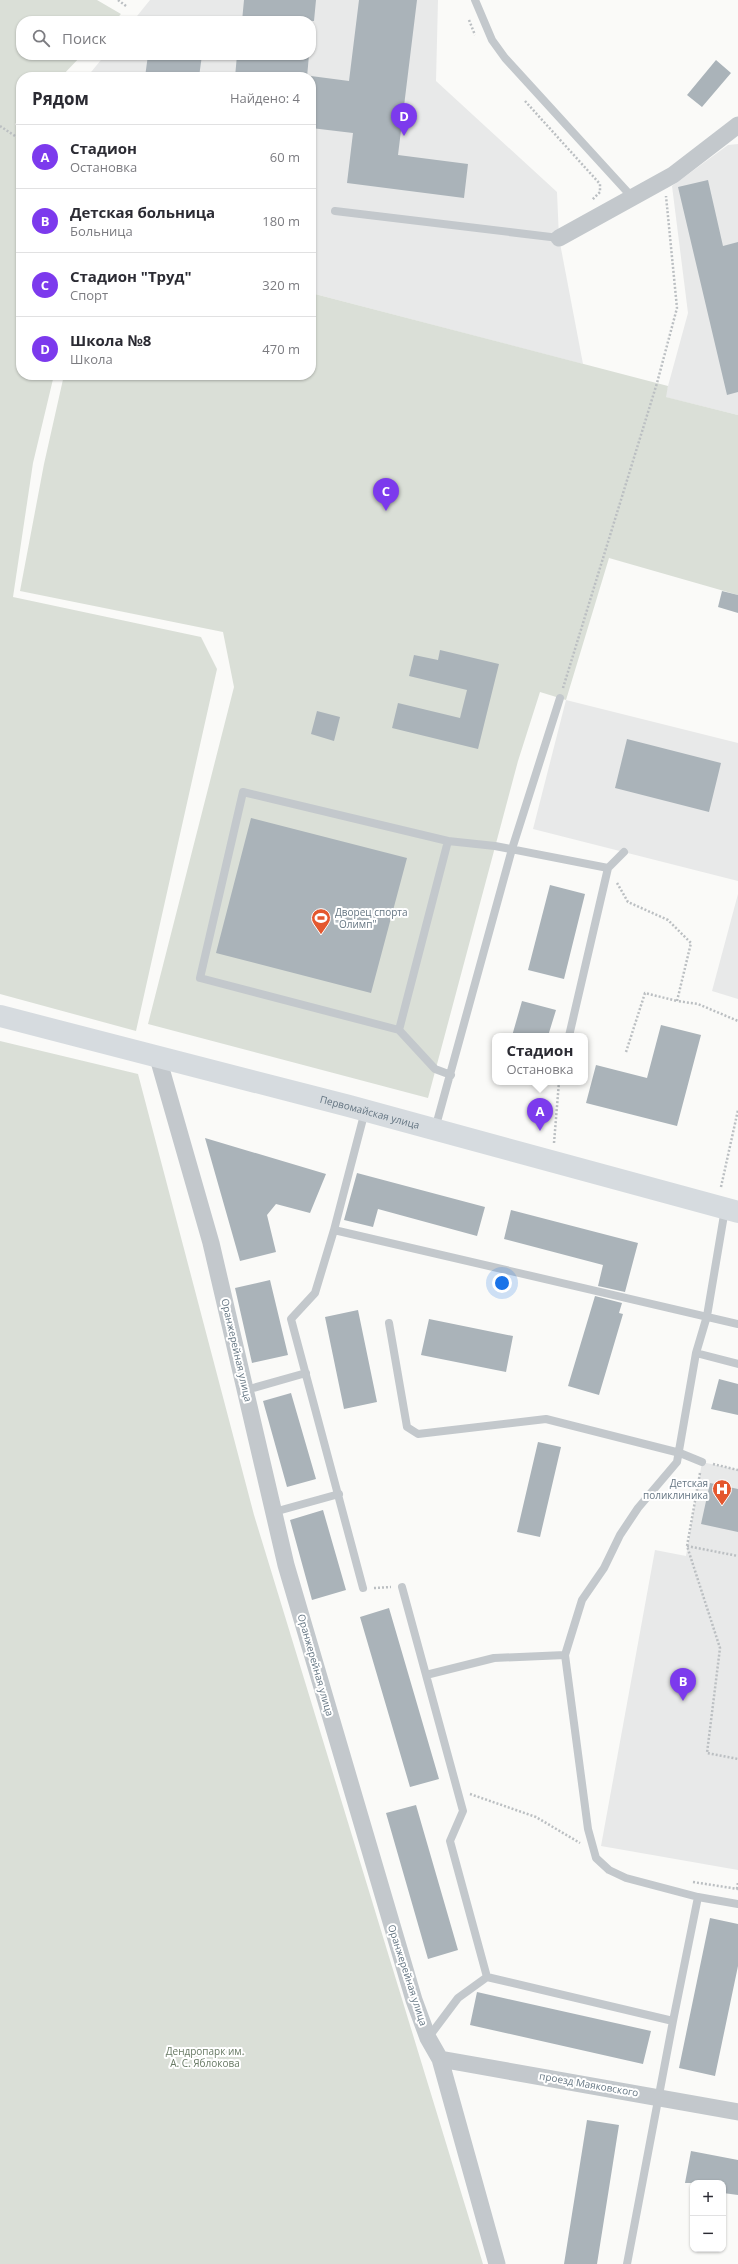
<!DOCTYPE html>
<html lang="ru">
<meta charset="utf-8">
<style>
body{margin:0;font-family:"Open Sans",sans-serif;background:#f2f2f3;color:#2b2b33}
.controls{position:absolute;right:12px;bottom:12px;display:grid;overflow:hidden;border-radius:8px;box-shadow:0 1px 3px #0004}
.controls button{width:36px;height:36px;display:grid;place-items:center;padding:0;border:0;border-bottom:1px solid #e1e1e2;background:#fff;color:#2b2b33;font:20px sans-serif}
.you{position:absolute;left:502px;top:1283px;width:14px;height:14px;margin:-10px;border:3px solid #fff;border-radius:50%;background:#1a73e8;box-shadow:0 0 0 6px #1a73e833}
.badge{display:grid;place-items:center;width:26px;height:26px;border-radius:50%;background:#7c3aed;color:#fff;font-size:13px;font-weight:700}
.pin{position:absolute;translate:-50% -33px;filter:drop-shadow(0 1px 2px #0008)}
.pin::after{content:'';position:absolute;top:21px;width:14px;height:12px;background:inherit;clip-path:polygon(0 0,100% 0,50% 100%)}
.popup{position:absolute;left:492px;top:1033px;width:96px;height:52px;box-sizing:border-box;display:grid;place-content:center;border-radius:8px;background:#fff;filter:drop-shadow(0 1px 3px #0005);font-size:13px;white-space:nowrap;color:#7c7c81}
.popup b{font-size:15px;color:#2b2b33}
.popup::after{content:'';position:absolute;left:50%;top:100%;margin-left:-8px;border:8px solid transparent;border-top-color:#fff}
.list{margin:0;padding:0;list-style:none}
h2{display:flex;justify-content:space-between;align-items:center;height:52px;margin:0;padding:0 16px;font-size:17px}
h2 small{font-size:13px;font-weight:400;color:#7c7c81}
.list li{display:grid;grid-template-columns:26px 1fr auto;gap:12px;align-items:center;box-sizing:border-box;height:64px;padding:0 16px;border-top:1px solid #e1e1e2}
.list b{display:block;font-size:15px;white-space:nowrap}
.list p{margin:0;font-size:13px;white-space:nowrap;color:#7c7c81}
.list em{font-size:13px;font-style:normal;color:#7c7c81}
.icon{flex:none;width:22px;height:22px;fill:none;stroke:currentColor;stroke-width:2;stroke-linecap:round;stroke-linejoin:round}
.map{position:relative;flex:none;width:738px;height:2264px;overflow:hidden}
.search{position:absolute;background:#fff;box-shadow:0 1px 3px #0004;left:16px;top:16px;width:300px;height:44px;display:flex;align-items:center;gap:10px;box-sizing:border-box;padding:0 14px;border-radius:16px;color:#7c7c81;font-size:15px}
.panel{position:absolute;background:#fff;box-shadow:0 1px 3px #0004;left:16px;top:72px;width:300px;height:308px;border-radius:16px}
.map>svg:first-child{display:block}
.built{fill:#e8e9e9}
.green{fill:#dadfd7}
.building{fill:#aab3b9}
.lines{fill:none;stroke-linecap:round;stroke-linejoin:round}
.path{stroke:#bbbfc2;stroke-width:2.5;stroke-dasharray:2 2;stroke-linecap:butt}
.lane{stroke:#c3c8cc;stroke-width:8}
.street{stroke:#c3c8cc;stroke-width:17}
.secondary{stroke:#d6dbdf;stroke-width:22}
.labels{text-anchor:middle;stroke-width:4;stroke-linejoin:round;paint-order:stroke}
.poi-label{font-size:10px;fill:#657683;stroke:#fff;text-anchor:start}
.street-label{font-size:10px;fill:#657683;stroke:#fff}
.park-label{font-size:10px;fill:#687a64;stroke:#fff}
</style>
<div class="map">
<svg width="738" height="2264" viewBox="0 0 738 2264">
<rect width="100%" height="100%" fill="#fafaf8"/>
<path class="built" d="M150 0H438L436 81 557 192 559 238 583 364 311 293V77H87L105 55H311V21H133Z
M738 144V415L665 397 688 313 672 186 728 145Z
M566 700 738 743V881L533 829Z
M738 894V999L712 991Z
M702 1462 738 1470V1870L601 1846 655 1550 686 1556Z"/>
<path class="green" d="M0 0H97L121 14 114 21H21V55H82L61 77H21V118L15 124 21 134V375H54L33 463 13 597 201 637 217 669 136 1031 0 994Z
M311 293 668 386 666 397 738 415V595L609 558 566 700 540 692 518 761 428 1098 148 1024 234 687 223 632 20 591 44 464 64 375H311Z
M0 1041 138 1074 254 1515 483 2264H0Z"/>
<path class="building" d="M244 0H316L314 21H242Z
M359 0H417L398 155 468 164 464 198 347 183 353 133 311 128V76L349 81Z
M148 55H202L199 77H145Z
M237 55H309L307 77H235Z
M716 60 731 73 702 107 687 95Z
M708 180 723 246 738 242V392L727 395 678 187Z
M722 591 738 595V613L718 607Z
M440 650 499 664 478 749 392 728 398 703 460 718 467 690 409 676 414 655 438 660Z
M317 711 340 717 334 741 311 734Z
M627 739 721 763 709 812 615 788Z
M251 818 407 858 371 993 216 953Z
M550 885 585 894 564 979 528 970Z
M522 1001 556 1010 548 1036H512Z
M661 1025 701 1035 677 1126 586 1103 596 1065 647 1078Z
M205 1138 326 1174 310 1213 276 1204 267 1215 276 1252 240 1261Z
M357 1173 485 1207 477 1236 378 1209 373 1227 344 1220Z
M511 1210 638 1243 625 1292 598 1286 603 1265 504 1239Z
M270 1280 288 1355 252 1363 235 1288Z
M595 1296 622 1303 619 1313 623 1314 599 1395 568 1386Z
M358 1310 377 1402 344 1409 325 1317Z
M429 1319 513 1336 506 1372 421 1355Z
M719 1379 738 1384V1415L711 1409Z
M291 1393 316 1479 287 1487 263 1401Z
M538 1442 561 1447 540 1537 517 1532Z
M710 1483 738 1489V1532L701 1524Z
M323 1510 346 1590 312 1600 290 1520Z
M389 1608 439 1779 410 1787 360 1617Z
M416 1805 458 1950 428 1959 386 1813Z
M710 1918 738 1924V1966L715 2076 679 2068Z
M477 1992 651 2031 643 2064 470 2025Z
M587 2120 619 2125 597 2264H564Z
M691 2151 738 2160V2195L723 2193V2183H685Z"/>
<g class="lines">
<path class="path" d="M118 0 126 6
M469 20 475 35
M525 101 600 184V192L592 200
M0 126 21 140
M563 688 657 383 677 308 666 196
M617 883 628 902 668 920 691 943 677 1001 698 1004 738 1021
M626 1052 645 993 677 1001
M554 1143 559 1082
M721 1187 738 1110
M713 1464 738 1470
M700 1473 687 1546 720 1648 707 1753 738 1759
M687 1546 738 1556
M374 1588 391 1587
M470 1794 536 1817 580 1843
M693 1882 738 1889
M737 1889 738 1882"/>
<path class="lane" d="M475 0 492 40 505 58 632 197
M335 211 559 238
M448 841 495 846 608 868 569 1036
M608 868 624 852
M399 1030 200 978 243 792 448 841 399 1030 435 1069 451 1075
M365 1111 334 1230 738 1324
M435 1129 512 849 560 698
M334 1230 315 1293 291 1319 363 1588
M389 1323 407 1427 418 1434 546 1419 680 1453 702 1462
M696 1353 738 1364
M246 1390 306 1373
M274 1512 339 1494
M402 1587 426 1675 494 1658 565 1655
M426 1675 463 1811 450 1841 487 1977
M698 1897 738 1904
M673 2021 698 1897 626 1878 609 1870 596 1858 588 1829 565 1655 582 1600 604 1568 620 1535 638 1508 677 1462 696 1353 707 1316 725 1209
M428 2038 458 1998 487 1977 673 2021 627 2264"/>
<path class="street" d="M559 238 673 175 738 125
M158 1058 211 1243 286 1565 414 2000 428 2038 440 2059 497 2264
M440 2059 738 2112"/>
<path class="secondary" id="s1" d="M0 1016 349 1106 738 1212"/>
</g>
<defs>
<symbol id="stadium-pin" viewBox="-11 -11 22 30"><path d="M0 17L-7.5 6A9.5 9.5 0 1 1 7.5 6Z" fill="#e4572e" stroke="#fff"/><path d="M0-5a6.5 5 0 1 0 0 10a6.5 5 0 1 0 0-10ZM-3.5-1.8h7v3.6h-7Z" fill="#fff"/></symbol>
<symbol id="hospital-pin" viewBox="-11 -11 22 30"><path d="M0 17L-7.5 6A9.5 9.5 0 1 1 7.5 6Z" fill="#e4572e" stroke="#fff"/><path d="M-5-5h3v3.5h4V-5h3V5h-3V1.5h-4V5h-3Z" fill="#fff"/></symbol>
</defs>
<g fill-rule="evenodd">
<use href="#stadium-pin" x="310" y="907" width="22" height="30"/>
<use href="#hospital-pin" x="711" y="1478" width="22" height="30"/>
</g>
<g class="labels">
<g class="poi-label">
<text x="335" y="916">Дворец спорта<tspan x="335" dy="12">"Олимп"</tspan></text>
<text x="708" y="1487" text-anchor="end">Детская<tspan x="708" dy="12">поликлиника</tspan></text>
</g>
<g class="street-label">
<text dy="4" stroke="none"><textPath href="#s1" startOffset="382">Первомайская улица</textPath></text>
<text transform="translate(237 1350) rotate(77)" y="4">Оранжерейная улица</text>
<text transform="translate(316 1665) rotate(74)" y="4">Оранжерейная улица</text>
<text transform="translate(408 1975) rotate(72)" y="4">Оранжерейная улица</text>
<text transform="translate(589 2084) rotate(10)" y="4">проезд Маяковского</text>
</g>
<g class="park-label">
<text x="205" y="2055">Дендропарк им.<tspan x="205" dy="12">А. С. Яблокова</tspan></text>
</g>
</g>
</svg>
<div class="controls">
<button>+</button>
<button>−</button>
</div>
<div class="you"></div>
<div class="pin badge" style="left:540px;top:1131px">A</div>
<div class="popup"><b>Стадион</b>Остановка</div>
<div class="pin badge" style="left:683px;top:1701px">B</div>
<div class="pin badge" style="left:386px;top:511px">C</div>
<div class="pin badge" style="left:404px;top:136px">D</div>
<div class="search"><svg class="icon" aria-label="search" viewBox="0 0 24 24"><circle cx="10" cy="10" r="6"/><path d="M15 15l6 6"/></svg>Поиск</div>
<section class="panel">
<h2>Рядом<small>Найдено: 4</small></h2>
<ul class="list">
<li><span class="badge">A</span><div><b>Стадион</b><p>Остановка</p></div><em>60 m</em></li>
<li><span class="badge">B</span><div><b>Детская больница</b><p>Больница</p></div><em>180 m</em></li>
<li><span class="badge">C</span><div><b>Стадион &quot;Труд&quot;</b><p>Спорт</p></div><em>320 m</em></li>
<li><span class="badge">D</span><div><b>Школа №8</b><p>Школа</p></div><em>470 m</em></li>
</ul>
</section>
</div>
